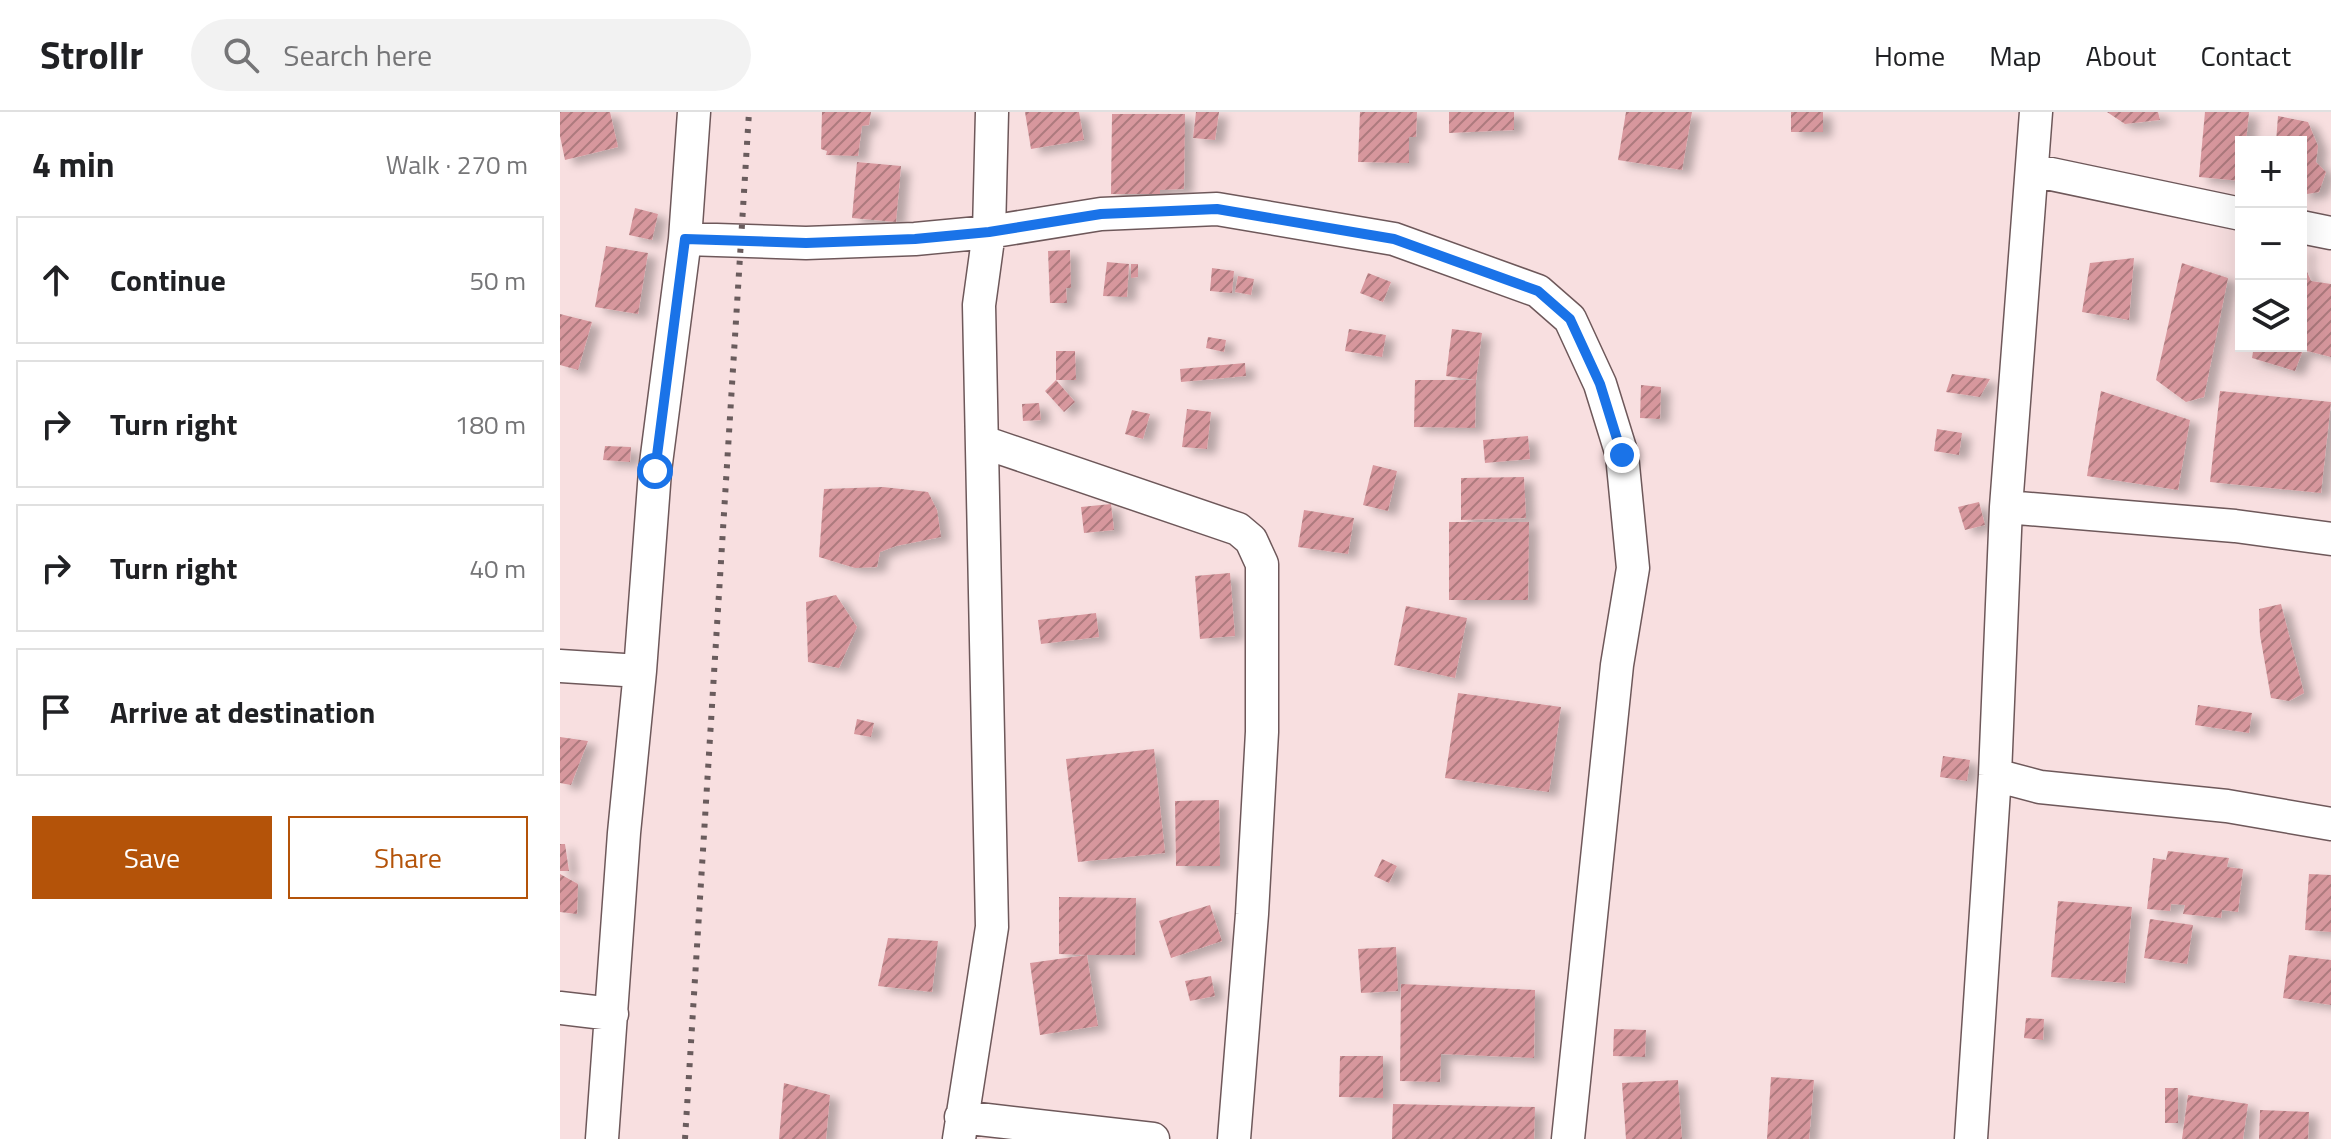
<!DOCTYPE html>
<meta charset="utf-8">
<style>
body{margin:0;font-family:"Titillium Web",sans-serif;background:#f2f2f2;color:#202124}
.controls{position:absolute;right:24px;top:24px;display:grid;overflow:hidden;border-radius:0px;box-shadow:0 8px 32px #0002}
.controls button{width:72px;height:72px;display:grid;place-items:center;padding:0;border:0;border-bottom:2px solid #e0e0e0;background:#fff;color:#202124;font:40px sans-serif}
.stop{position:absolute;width:24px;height:24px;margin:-18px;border:6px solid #1a73e8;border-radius:50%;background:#fff}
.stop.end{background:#1a73e8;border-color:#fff;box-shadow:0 2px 8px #0008}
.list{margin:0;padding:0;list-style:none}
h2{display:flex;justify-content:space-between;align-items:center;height:104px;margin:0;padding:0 32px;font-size:34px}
h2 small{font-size:26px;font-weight:400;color:#757577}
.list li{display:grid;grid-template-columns:52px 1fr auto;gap:24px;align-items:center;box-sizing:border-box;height:128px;margin:0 16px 16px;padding:0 16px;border:2px solid #e0e0e0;border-radius:0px}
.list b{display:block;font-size:30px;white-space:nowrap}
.list em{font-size:26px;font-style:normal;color:#757577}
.actions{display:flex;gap:16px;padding:24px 32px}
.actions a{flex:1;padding:18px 0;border:2px solid #b45309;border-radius:0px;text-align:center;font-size:28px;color:#b45309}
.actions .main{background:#b45309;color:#fff}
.icon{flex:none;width:44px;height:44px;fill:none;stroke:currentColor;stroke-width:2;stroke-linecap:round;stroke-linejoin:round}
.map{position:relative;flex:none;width:1771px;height:1027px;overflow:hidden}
header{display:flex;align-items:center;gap:48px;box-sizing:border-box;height:112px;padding:0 40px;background:#fff;border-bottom:2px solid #e0e0e0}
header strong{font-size:38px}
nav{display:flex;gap:44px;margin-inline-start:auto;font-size:28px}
.search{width:560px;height:72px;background:#f2f2f2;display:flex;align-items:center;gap:20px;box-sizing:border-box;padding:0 28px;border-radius:44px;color:#757577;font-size:30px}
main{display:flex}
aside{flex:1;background:#fff}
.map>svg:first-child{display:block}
.building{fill:url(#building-hatch);filter:url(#shadow)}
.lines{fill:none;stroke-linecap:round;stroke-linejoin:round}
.minor-casing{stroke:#6e585a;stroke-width:35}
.minor{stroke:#fff;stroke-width:32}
.rail{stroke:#6a5c5d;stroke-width:6;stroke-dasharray:4 8;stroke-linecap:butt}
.route{stroke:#1a73e8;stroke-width:10}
</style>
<header>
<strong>Strollr</strong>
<div class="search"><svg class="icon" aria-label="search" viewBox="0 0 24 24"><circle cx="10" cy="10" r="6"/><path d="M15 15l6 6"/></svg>Search here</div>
<nav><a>Home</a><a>Map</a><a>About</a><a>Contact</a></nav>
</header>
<main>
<aside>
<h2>4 min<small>Walk · 270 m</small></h2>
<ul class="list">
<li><svg class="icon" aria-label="ahead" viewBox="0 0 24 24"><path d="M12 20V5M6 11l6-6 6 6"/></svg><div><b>Continue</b></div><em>50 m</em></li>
<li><svg class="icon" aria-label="right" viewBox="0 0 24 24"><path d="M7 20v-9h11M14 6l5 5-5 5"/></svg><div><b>Turn right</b></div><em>180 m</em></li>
<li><svg class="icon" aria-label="right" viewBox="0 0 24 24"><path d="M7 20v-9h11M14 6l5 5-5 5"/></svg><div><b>Turn right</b></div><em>40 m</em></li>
<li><svg class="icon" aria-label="arrive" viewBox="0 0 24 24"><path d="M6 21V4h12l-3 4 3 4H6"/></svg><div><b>Arrive at destination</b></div></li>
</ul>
<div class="actions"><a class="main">Save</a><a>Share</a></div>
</aside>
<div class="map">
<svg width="1771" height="1027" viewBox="0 0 1771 1027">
<defs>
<pattern id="building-hatch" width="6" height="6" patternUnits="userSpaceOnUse" patternTransform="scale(2)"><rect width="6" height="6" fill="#d7979d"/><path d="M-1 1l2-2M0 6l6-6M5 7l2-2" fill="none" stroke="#ad7a7e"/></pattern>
<filter id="shadow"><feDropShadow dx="9" dy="5" stdDeviation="4" flood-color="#0004"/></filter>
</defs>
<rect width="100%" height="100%" fill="#f8dfe0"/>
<path class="building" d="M0 0H50L58 35 5 48 0 24Z
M262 0H311L309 13 302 14 298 44 266 43 267 39 261 37Z
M465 0H519L524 28 471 37Z
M636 0H659L655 28 633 26Z
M800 0H857L856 25H849V51L798 50Z
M889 0H954V18L889 21Z
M1066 0H1132L1122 58 1058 48Z
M1231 0H1263V20H1231Z
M1547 0H1598L1600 8 1565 12Z
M1645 0H1689L1686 30H1681V69L1639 65Z
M552 2H625L624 77 600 78V82H551Z
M1718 4 1748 10 1758 34 1756 50 1766 60 1759 80 1741 83V30H1716Z
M297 50 341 54 336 110 292 106Z
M75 96 98 102 92 128 69 123Z
M46 134 88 141 78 202 35 195Z
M1741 136 1745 137 1744 153 1751 169 1771 172V245L1743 238 1735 259 1692 246 1694 234H1741Z
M510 138 511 176H506L507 191H490L488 139Z
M1574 146 1569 208 1522 200 1530 151Z
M547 150 569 152 567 185 543 184Z
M1622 151 1668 166 1644 285 1626 290 1596 268Z
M571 152H578V165L571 166Z
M652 156 674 159 672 181 650 179Z
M808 161 831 170 823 190 800 181Z
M678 164 694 167 691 183 675 180Z
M0 202 32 210 18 258 0 253Z
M789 217 826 223 822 245 785 239Z
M892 217 922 221 916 268 886 264Z
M648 225 666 228 664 240 646 236Z
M496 239H515L516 268H496L515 290 504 300 485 279 496 268Z
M685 251 686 264 621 270 620 257Z
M1392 262 1430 267 1420 285 1386 280Z
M855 268H916L915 316 854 315Z
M1081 273 1101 275 1100 307 1080 306Z
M1541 279 1630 308 1618 378 1527 364Z
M1660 279 1771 290 1761 381 1650 370Z
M479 291 481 308 463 309 462 292Z
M627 297 651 300 647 337 622 335Z
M572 298 590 302 583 327 565 322Z
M1377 317 1402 321 1399 343 1374 339Z
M968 324 970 347 925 351 923 328Z
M45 334 71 335 70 350 43 348Z
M813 353 837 359 828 399 803 393Z
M964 365 966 406 901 408V366Z
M323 375 368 380 377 398 381 425 336 434 320 440 317 455 295 456 259 445 264 377Z
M1419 390 1425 413 1405 418 1398 395Z
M551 392 554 418 524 421 521 395Z
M744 398 794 406 788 442 738 435Z
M889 410H969L968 488H889Z
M670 461 675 524 640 527 635 464Z
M276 483 297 515 279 556 248 550 246 490Z
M1721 492 1744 581 1729 589 1711 586 1700 523 1699 497Z
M846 494 907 506 895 566 834 553Z
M536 501 539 525 481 532 478 508Z
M898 581 1001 595 989 680 885 666Z
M1638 593 1692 601 1689 621 1635 613Z
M297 607 314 611 311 625 294 622Z
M0 625 28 629 11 673 0 671Z
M594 637 605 741 518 750 506 647Z
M1383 644 1410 648 1407 669 1380 665Z
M659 688 660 754H616L615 689Z
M0 732H5L9 759H0Z
M1608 739 1669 746 1667 755 1683 757 1678 800 1662 798 1661 806 1623 802 1625 793 1611 792 1610 799 1587 797 1593 746 1606 748Z
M822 747 837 754 829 771 814 764Z
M0 762 18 772 17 802 0 800Z
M1749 762 1771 763V820L1745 818Z
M499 785 576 786 575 843H527L538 914 480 923 470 851 527 843 499 842Z
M1498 789 1572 795 1565 871 1491 865Z
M650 793 662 829 611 846 599 809Z
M1590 807 1633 813 1627 852 1584 846Z
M328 826 378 829 372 880 318 874Z
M836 835 838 879 801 881 798 837Z
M1729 843 1771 848V893L1723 886Z
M651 864 655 884 630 889 625 869Z
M841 872 975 878 974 946 881 942 880 970 840 969Z
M1466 906 1484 907 1483 928 1464 926Z
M1054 917 1086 918 1085 945 1053 944Z
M780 944H823V986L779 985Z
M1211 965 1254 968 1249 1027H1207Z
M1118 968 1122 1027H1066L1062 971Z
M224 971 270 983 266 1027H219Z
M1605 976H1618V1011H1605Z
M1628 983 1688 992 1683 1027H1622Z
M833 992 975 995 974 1027H832Z
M1700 998 1749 1000 1748 1027H1699Z"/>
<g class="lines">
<defs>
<path id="minor" d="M1472 58 1681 102
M1741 115 1771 121
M125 127 246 131 355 127 429 120 541 102 657 97 834 127 978 179 1010 207 1040 272 1062 343 1073 456 1057 553 1008 1027
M423 330 678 417 691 428 702 452V620L692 802 674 1027
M1446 395 1675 414 1771 427
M0 554 80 559
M1435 663 1480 675 1667 694 1771 712
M0 896 52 902
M401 1005 593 1027
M42 1027 64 721 80 559 95 359 125 127 134 0
M399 1027 432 815 419 193 429 120 432 0
M1411 1027 1435 663 1446 395 1476 0"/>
</defs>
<use href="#minor" class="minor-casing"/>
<use href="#minor" class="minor"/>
<path class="rail" d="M125 1027 189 0"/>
</g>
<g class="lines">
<path class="route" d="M95 359 125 127 246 131 355 127 429 120 541 102 657 97 834 127 978 179 1010 207 1040 272 1062 343"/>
</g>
</svg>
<div class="controls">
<button>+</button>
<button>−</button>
<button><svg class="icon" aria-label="layers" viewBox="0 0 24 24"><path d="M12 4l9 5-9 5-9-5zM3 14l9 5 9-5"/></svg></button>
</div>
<div class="stop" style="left:95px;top:359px"></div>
<div class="stop end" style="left:1062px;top:343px"></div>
</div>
</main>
